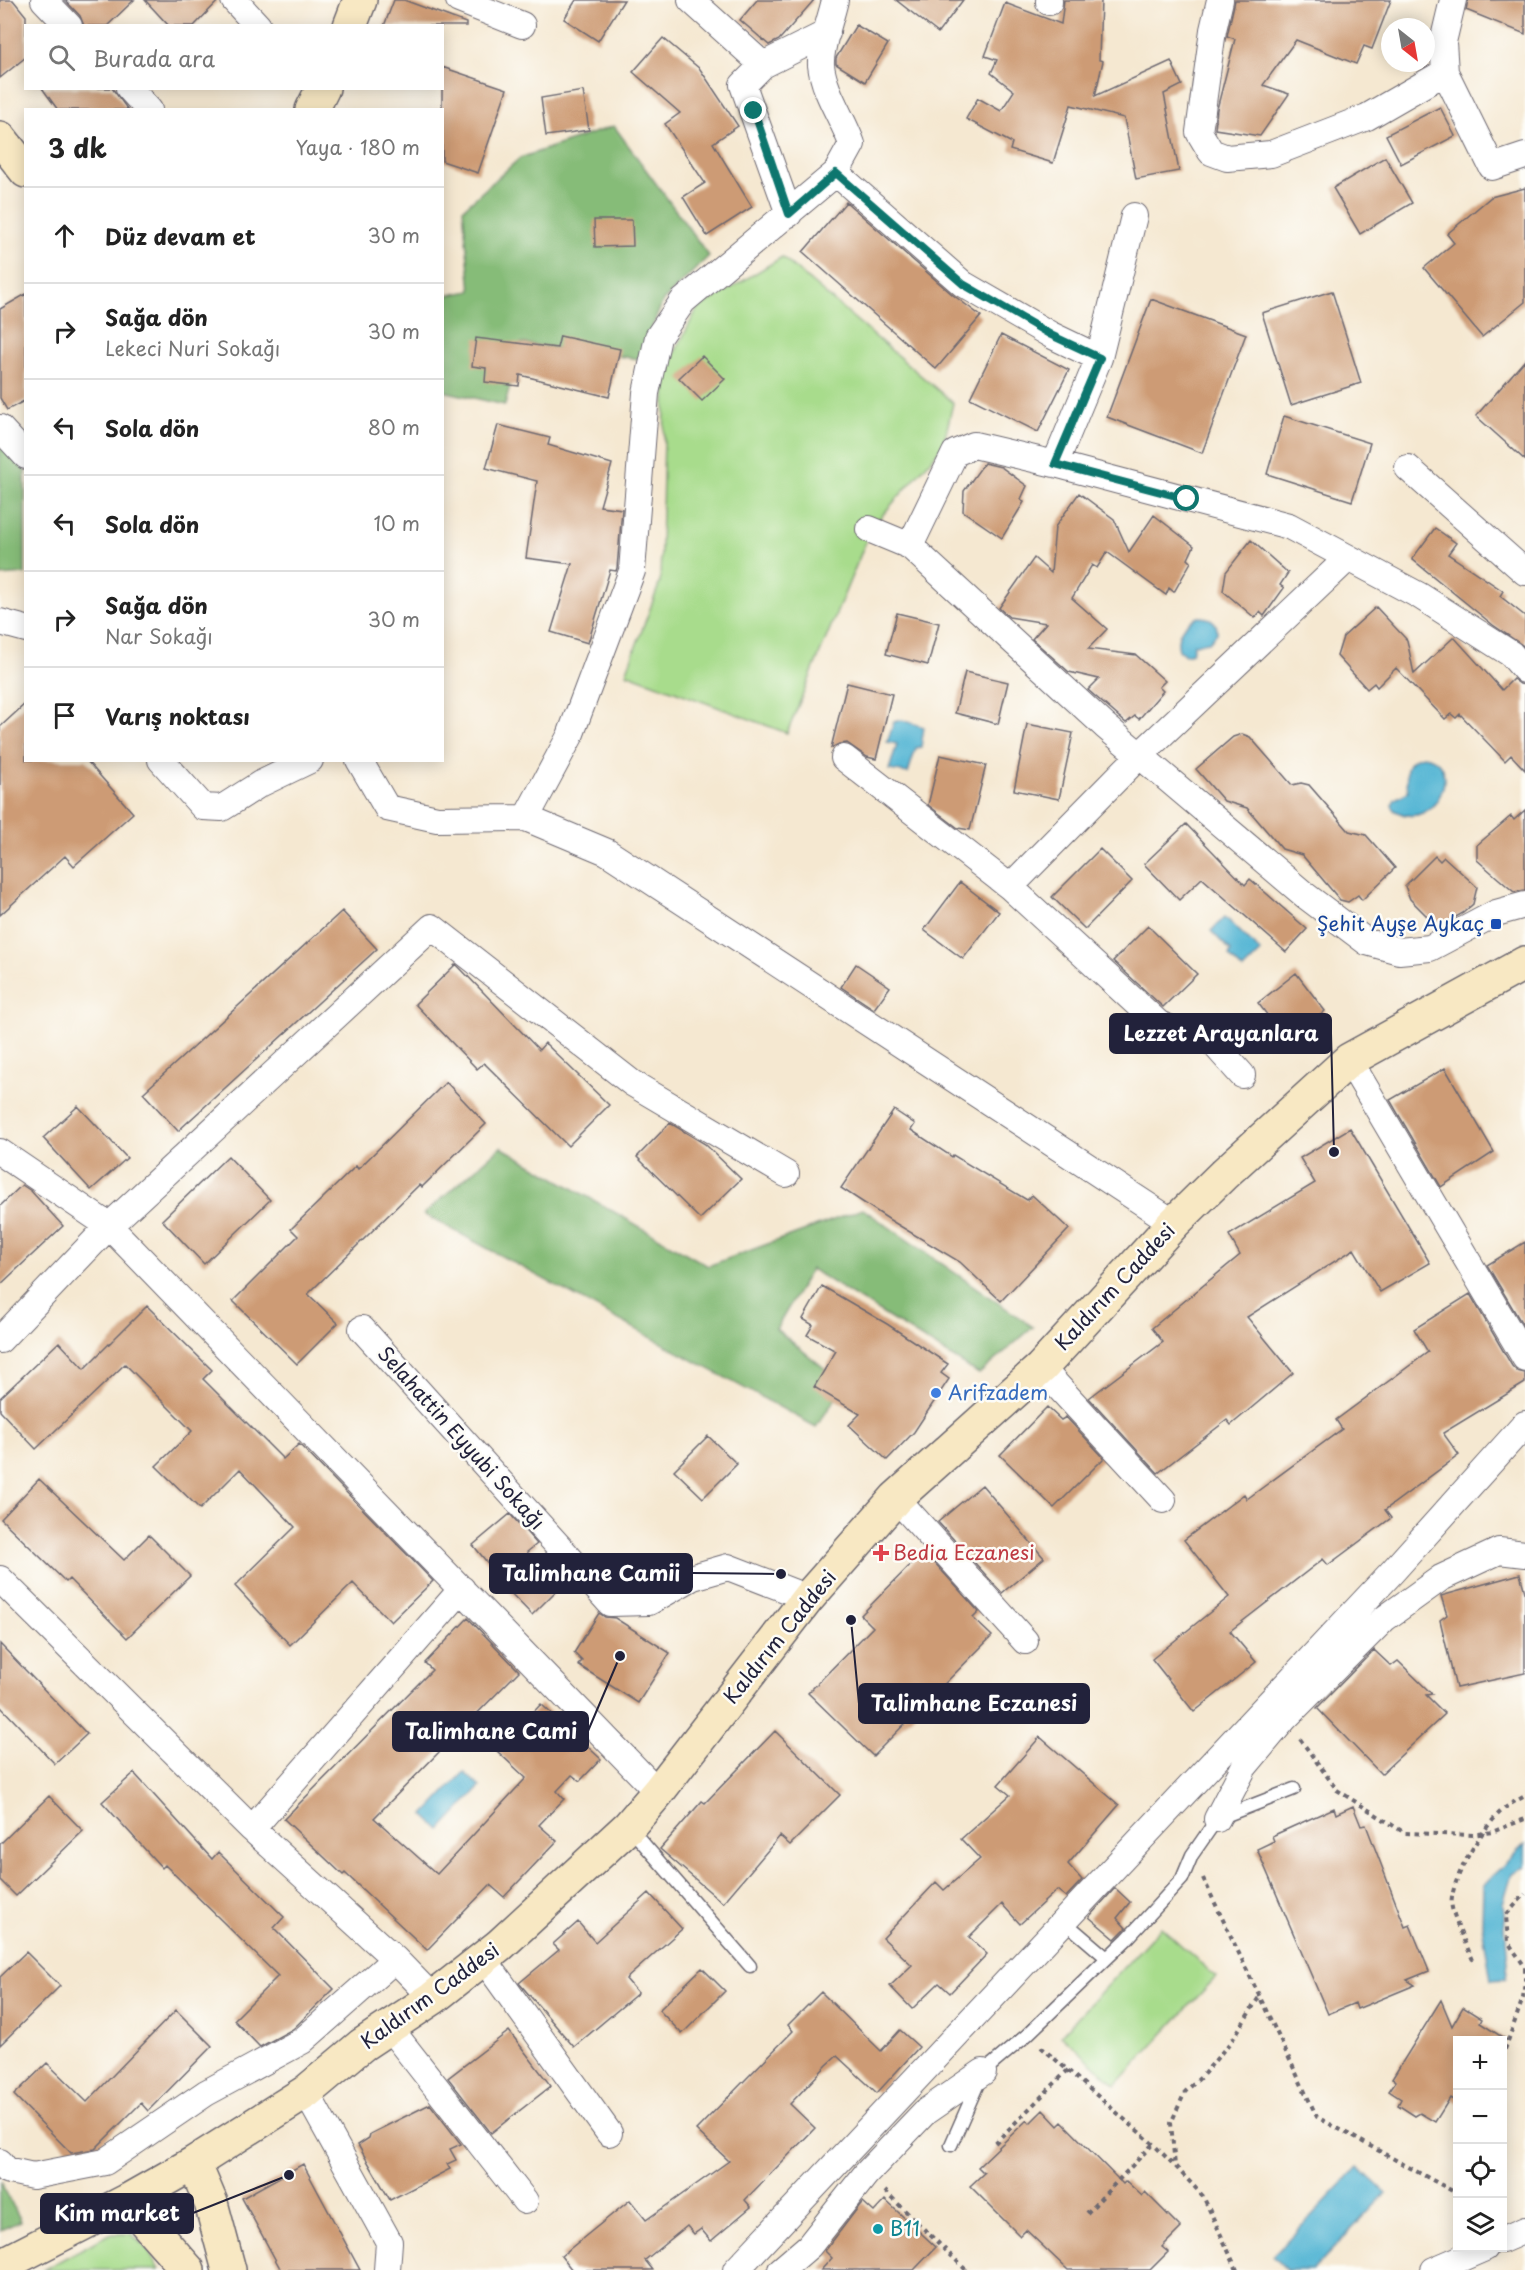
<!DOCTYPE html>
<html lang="tr">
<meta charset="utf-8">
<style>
body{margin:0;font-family:"Playpen Sans",sans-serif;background:#f2f2f2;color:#222}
.controls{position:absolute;right:18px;bottom:18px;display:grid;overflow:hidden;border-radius:0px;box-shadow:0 3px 15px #0003}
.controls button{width:54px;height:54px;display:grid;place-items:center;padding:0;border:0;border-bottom:2px solid #e0e0e0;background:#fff;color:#222;font:30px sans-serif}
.compass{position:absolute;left:1381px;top:18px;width:54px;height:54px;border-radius:50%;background:#fff;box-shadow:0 3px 15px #0003;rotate:149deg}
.stop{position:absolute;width:18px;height:18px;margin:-14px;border:4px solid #0f766e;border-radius:50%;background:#fff}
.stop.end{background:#0f766e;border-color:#fff;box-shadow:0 2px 6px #0008}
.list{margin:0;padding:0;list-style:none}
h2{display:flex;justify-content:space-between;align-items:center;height:78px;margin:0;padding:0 24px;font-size:26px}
h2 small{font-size:20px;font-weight:400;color:#767676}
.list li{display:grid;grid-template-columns:39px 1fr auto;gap:18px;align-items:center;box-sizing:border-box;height:96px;padding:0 24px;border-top:2px solid #e0e0e0}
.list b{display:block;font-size:22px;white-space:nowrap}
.list p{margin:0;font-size:20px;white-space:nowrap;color:#767676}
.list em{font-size:20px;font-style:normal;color:#767676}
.icon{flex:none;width:33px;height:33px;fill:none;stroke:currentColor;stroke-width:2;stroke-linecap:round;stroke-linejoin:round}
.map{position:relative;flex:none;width:1525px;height:2270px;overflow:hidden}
.search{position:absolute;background:#fff;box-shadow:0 3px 15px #0003;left:24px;top:24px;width:420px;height:66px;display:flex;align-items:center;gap:15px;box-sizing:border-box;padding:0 21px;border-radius:0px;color:#767676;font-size:22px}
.panel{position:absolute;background:#fff;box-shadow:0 3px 15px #0003;left:24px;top:108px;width:420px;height:654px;border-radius:0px}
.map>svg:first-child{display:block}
.green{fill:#a8dc8c;stroke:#657f64;stroke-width:1.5}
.forest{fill:#86bc78;stroke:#546f5a;stroke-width:1.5}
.water{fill:#55b6d4;stroke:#3c6c88;stroke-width:1.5}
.building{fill:#cd9b75}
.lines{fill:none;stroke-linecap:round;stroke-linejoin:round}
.lane-casing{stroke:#6c6770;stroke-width:15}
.street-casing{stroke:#6c6770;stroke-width:28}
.secondary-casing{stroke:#6c6770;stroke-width:36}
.path{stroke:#6c6770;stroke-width:4;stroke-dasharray:4.5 4.5;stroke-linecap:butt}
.lane{stroke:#fff;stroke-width:12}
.street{stroke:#fff;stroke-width:26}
.secondary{stroke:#f8e8c3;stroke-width:33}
.route{stroke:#0f766e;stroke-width:8}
.transit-dot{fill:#1a4fb4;stroke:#fdfcf7;stroke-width:2}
.shop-dot{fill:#3f7fe0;stroke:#fdfcf7;stroke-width:2}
.health-dot{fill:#e0444e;stroke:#fdfcf7;stroke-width:2}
.culture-dot{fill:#0f9aa8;stroke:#fdfcf7;stroke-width:2}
.labels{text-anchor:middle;stroke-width:5;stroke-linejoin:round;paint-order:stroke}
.transit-label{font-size:20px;fill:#164399;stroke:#fdfcf7;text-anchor:end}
.street-label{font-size:20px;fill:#22223b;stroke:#fdfcf7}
.shop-label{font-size:20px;fill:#366cbe;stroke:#fdfcf7;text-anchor:start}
.health-label{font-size:20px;fill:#be3a42;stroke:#fdfcf7;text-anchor:start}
.culture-label{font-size:20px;fill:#0d838f;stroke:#fdfcf7;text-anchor:start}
.leader{fill:none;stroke:#22223b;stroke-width:2}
.callout-dot{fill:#22223b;stroke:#fdfcf7;stroke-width:2}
.callout{fill:#22223b;stroke:#22223b;stroke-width:2}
.callout-label{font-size:21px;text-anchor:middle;font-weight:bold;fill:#fff}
</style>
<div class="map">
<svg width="1525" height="2270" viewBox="0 0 1525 2270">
<rect width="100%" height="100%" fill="#fdfcf7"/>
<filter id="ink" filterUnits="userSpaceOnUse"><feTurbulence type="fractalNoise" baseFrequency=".0167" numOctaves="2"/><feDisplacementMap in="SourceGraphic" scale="12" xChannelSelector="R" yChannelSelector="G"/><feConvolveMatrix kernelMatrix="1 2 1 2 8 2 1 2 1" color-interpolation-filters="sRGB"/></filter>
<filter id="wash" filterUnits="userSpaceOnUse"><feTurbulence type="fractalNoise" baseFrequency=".008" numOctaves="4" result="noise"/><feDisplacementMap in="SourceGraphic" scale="24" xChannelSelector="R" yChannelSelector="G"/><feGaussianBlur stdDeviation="1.35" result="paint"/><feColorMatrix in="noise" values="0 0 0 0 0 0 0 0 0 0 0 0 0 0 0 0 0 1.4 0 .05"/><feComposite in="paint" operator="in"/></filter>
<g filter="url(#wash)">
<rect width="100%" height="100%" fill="#f5e8d1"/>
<path class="green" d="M782 257 953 403 943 446 872 527 787 733 626 673 660 582 666 370 697 309Z
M1161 1927 1216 1977 1116 2085 1061 2035Z
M109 2234H131L148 2250 159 2270H43Z"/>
<path class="forest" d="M614 126 709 256 663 301 639 359 521 343 505 405 443 391V296L471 291 463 209 520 158Z
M0 422 25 450V574L0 576Z
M501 1147 708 1266 863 1209 1033 1327 979 1374 811 1269 776 1329 845 1385 816 1427 424 1214Z
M0 2181 21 2221 0 2230Z"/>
<path class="water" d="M1198 617C1209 617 1218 620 1217 633L1209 642 1194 644 1192 653 1185 655 1179 650C1175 635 1183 623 1198 617Z
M902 720 924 727 921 747 916 748 908 773 889 770 897 744 887 742 894 722Z
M1422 756C1466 759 1437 836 1394 810L1392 805 1395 799 1408 792C1407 776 1401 761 1422 756Z
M1225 917 1261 952 1243 970 1229 956 1231 951 1211 931Z
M464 1772 480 1787 440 1830 424 1815Z
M1525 1844V1866L1512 1873 1503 1903 1508 1962 1506 1979 1491 1980 1482 1924 1483 1885Z
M1358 2167 1386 2193 1313 2270H1287L1273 2256Z"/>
<g id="blocks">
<path class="building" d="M0 0H13L26 16V57L0 78Z
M65 0H134L107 26H84L80 16Z
M145 0H219L194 26H169Z
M394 0H404L466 23V26H384Z
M576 0H624L598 41 564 19Z
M757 0H814L779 40 769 45 740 20Z
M896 0H963L938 33Z
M1064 0H1101L1099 60 1103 61 1095 96 1171 61 1182 85 1164 94 1179 171 1136 179 1124 118 1071 105 1053 163 1010 150 1012 143 966 119 978 98 1001 111 1014 91 991 73 997 60 985 56 1005 3 1061 24Z
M1235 0H1391L1372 49 1364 46 1356 64 1296 40 1263 85 1289 94 1260 136 1215 129 1217 109 1235 39 1227 36Z
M1468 0H1525V34L1466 10Z
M856 25 888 44 865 82 836 64V58Z
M663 38 700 69 738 126 713 143 752 207 707 236 683 197 705 183 665 124 680 113 633 72Z
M442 67 507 89 478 173 442 161Z
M42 88H112L128 110H58Z
M583 91 589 130 546 136 541 98Z
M1440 107 1455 136 1401 164 1386 135Z
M1385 157 1412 203 1360 234 1333 188Z
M1525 188V302L1482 337 1424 268 1454 243 1447 234 1491 197Z
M846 202 953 295 981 316 936 369 803 252Z
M594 220H632L633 246 595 247Z
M1332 291 1361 383 1291 405 1262 313Z
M26 294V400L7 410 0 398V309Z
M1151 299 1246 334 1202 453 1107 417Z
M1001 335 1069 370 1038 432 970 398Z
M560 336 620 349 609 397 520 375 519 386 485 382 486 368 472 366 476 338 557 348Z
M702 356 725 379 702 401 679 378Z
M1525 360V460L1476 416Z
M1284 416 1370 443 1352 501 1267 474Z
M498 425 550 438 548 445 612 464 600 506 622 509 617 568 616 571 610 570 588 643 551 632 572 564 526 558 537 481 486 468Z
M984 463 1001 467 1027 486 1021 499 1024 502 1002 538 963 511 964 491Z
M1079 493 1114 519 1129 552 1154 515 1194 546 1188 559 1191 562 1174 592 1169 588 1166 595 1107 552 1097 568 1092 565 1072 598 1107 629 1088 649 1136 655 1165 681 1159 687 1163 691 1139 719 1135 716 1126 723 1088 690 1099 679 1069 672 1032 639 1046 623 1009 617 999 608 1034 558 1051 573 1055 527Z
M1435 528 1456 543 1448 554 1503 591 1500 596 1525 616V647L1493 625 1412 559Z
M1251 540 1288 573 1280 585 1284 588 1264 616 1260 612 1255 618 1223 591 1226 572Z
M1376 607 1407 640 1414 674 1454 637 1502 690 1513 679 1520 684 1525 685V770L1511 755 1505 761 1460 714 1456 718 1451 714 1445 719 1396 668 1377 687 1374 683 1367 689 1337 656 1343 637Z
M897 613 939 623 928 665 886 654Z
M965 672 1008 682 998 724 955 713Z
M847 683 892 694 876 759 867 757 847 743 839 744 831 748Z
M26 703V760H86L133 813 74 866 65 856 0 915V727Z
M1027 724 1073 733 1059 799 1014 790Z
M1242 734 1250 737 1292 785 1301 783 1309 785 1349 831 1366 835 1395 868 1362 900 1358 895 1348 902 1340 900 1302 855 1282 849 1247 808 1224 801 1196 769 1233 737Z
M940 755 986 765 970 830 958 828 928 805Z
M1525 810V890L1514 892 1477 860V845L1511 816 1514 820Z
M1186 824 1245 885 1250 879 1307 929 1286 952 1202 878 1179 900 1144 864Z
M1100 849 1132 881 1085 929 1052 897Z
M1435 856 1440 861 1444 857 1477 887 1473 904 1463 913 1438 927 1410 899 1405 886Z
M960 882 999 912 963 959 924 930Z
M342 911 377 949 178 1131 143 1093Z
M1148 926 1197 974 1163 1007 1113 961Z
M456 964 539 1050 545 1043 609 1105 568 1146 484 1063 477 1069 415 1004Z
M856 964 890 987 874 1009 841 987Z
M1296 973 1325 1011 1288 1042 1258 1003Z
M1445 1068 1494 1152 1441 1187 1390 1100Z
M446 1082 486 1124 422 1187 419 1185 308 1294 338 1323 297 1364 233 1301 298 1236 291 1229 356 1166 358 1169Z
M78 1106 127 1158 91 1190 43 1138Z
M894 1110 915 1124 911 1130 952 1157 953 1155 1027 1200 1032 1195 1069 1229 1001 1301 960 1262 890 1220 841 1188Z
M670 1123 705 1144 741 1179 700 1219 637 1157Z
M1350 1128 1430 1263 1380 1292 1354 1249 1247 1317 1293 1373 1231 1425 1227 1420 1158 1473 1089 1398 1163 1342 1152 1328 1240 1255 1229 1235 1315 1183 1300 1158Z
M228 1156 270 1200 204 1264 162 1220Z
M22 1185 31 1191 63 1226 0 1285V1206Z
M1525 1242V1329L1487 1265Z
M822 1286 887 1324 948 1364 941 1373 949 1379 914 1432 887 1460 849 1425 860 1414 814 1387 836 1351 807 1335 813 1325 803 1319Z
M1470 1294 1512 1366 1517 1371 1525 1373V1383L1443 1433 1459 1455 1385 1510 1391 1518 1328 1565 1323 1559 1230 1631 1256 1662 1194 1712 1152 1659 1229 1597 1184 1540 1244 1494 1247 1499 1342 1429 1336 1420 1428 1352 1414 1329Z
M147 1306 212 1370 203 1379 283 1459 299 1444 433 1581 391 1622 353 1583 290 1645 235 1586 295 1527 240 1469 200 1509 156 1466 192 1431 125 1364 36 1449 0 1411V1398L59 1342 84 1369Z
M1047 1407 1061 1420 1066 1417 1104 1458 1054 1508 1000 1455Z
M708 1436 737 1464 703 1498 674 1470Z
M39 1479 124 1560 149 1535 190 1576 127 1638 69 1579 66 1582 1 1519Z
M982 1485 1044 1558 1002 1593 938 1522Z
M510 1514 537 1544 527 1552 560 1587 532 1615 507 1589 508 1588 473 1545Z
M924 1551 979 1612 973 1618 992 1636 873 1756 808 1693 873 1627 861 1615Z
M1520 1574 1525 1592V1673L1456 1688 1440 1620 1447 1615 1441 1596Z
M599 1613 605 1617 615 1618 670 1653 638 1703 578 1665 582 1661 574 1653Z
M468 1618 519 1671 374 1818 437 1874 526 1778 497 1751 541 1704 601 1759 580 1781 572 1775 557 1791 564 1799 539 1825 557 1841 504 1897 490 1885 427 1950 345 1873 343 1875 284 1819 432 1670 425 1663Z
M0 1644 87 1734 55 1764 0 1706Z
M1374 1650 1391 1666 1398 1661 1432 1694 1426 1695 1445 1714 1381 1774 1317 1708Z
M775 1731 840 1795 790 1845 780 1836 723 1903 660 1849 702 1801 705 1803Z
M1040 1737 1119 1805 1068 1864 1082 1880 1066 1897 1057 1890 1020 1924 1002 1904 969 1937 987 1954 950 1993 939 1983 912 2009 890 1986 912 1965 883 1938 936 1882 944 1890 980 1859 961 1839 1010 1795 998 1785Z
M134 1773 212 1859 218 1852 284 1917 274 1928 334 1989 293 2029 260 2047 234 2020 278 1976 165 1865 162 1868 102 1802Z
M49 1796 83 1831 16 1896 0 1880V1844Z
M1353 1806 1361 1826 1366 1825 1405 1927 1410 1925 1429 1971 1407 1980 1415 1985 1357 2009 1355 2003 1328 2014 1257 1849 1274 1841 1272 1836 1334 1808 1336 1814Z
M1115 1888 1130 1902 1117 1918 1126 1928 1115 1939 1089 1917Z
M649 1893 682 1929 626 1979 638 1993 574 2047 519 1983 559 1950 553 1944 578 1922 595 1942Z
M26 1952 60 1986 0 2045V1977Z
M702 1968 725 1991 682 2034 659 2010Z
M821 1992 881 2051 900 2030 919 2047 877 2093 837 2056 827 2065 790 2104 815 2128 745 2200 751 2207 711 2241 701 2229 694 2234 687 2226 645 2260 653 2270H572L561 2256 630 2200 646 2220 729 2161 696 2130 793 2031 788 2025Z
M1441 2000 1452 2026 1463 2007 1482 2019 1480 2023 1507 2040H1458V2103L1450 2098 1435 2122 1420 2113 1415 2116 1398 2105 1401 2099 1389 2091 1396 2081 1392 2079Z
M176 2010 212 2046 148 2111 141 2103 95 2149 71 2153 14 2095 47 2063 87 2102Z
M509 2031 551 2086 491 2133 448 2078Z
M430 2104 461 2144 450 2149 456 2160 447 2164 450 2169 390 2200 358 2145 369 2138 370 2134Z
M1043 2110 1058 2126 1062 2122 1123 2184 1126 2181 1142 2196 1145 2192 1181 2228 1162 2247 1168 2252 1150 2270H1068L1026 2230 1020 2236 970 2186 984 2173 978 2167 1027 2120 1030 2123Z
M303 2164 360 2270H281L242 2198Z
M885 2200 936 2247 914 2270H821L832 2258 825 2251 860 2205 863 2202 874 2212Z"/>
</g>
</g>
<g filter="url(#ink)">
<use href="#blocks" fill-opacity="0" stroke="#6c6770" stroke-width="1.5"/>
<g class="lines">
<defs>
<path id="lane" d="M629 1827 750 1966
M1065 1922 1107 1958
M951 2145 983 2072 1027 2035 1127 1939 1182 1879 1192 1855 1217 1819 1294 1789"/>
<path id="street" d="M44 0 69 26
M234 0 258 26
M459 0 522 25
M691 0 763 65 743 85 789 214
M1049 0V2
M1220 0 1213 30 1199 132 1211 152 1227 158 1271 154 1367 117 1445 72
M1453 0 1443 42 1445 72 1492 167 1525 156
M763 65 827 33
M129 88 149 110
M836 173 963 284 1051 335 1099 358 1134 216
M0 428 26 456
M1055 464 1099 358
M1408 468 1525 572
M869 529 910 546 955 453 974 445 1055 464 1289 526 1420 596 1511 654 1525 670
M910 546 1105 726 1306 896 1367 942 1399 951 1430 948 1496 913 1525 905
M0 622 26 629
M844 758 1010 887 1140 755 1348 558
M161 760 203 807 222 808 260 784 310 760
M359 760 387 808 437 819 526 818 607 852 1174 1223
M526 818 570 736 632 571 646 393 658 337 683 301 836 173 852 144C843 118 824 93 821 65 820 47 831 18 835 0
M1010 887 1159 1024 1187 1035 1208 1037 1242 1075
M1349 1060 1525 1358
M0 1152 109 1226 658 1792
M362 1329 610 1603 649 1602 693 1577 728 1567 808 1598
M0 1340 109 1226 432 927 632 1083 786 1174
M1041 1368 1163 1500
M896 1498 1025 1641
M0 1579 252 1829 395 1959 433 1998
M1217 1819 1244 1767 1285 1718 1384 1619 1441 1578 1499 1551 1525 1554
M252 1829 462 1589
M483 1958 609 2133
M389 2027 525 2201
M306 2092 389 2242 387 2270
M0 2162 6 2170 33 2176 105 2162 206 2093 302 2041 395 1959
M1502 2240 1525 2230
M736 2270 1392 1572 1525 1424
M781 2270 809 2246 866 2174 925 2112 983 2072
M1434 2270 1485 2248"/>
<path id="secondary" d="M350 26 360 0
M312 110 323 88
M0 138 26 171
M194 2163 211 2203 229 2270
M127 2201 188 2270
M0 2266 127 2201 194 2163 306 2092 362 2045 433 1998 499 1946 629 1826 658 1792 808 1598 896 1498 1041 1368 1174 1223 1224 1174 1349 1060 1525 963"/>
</defs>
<use href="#lane" class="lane-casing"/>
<use href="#street" class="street-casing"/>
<use href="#secondary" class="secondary-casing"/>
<path class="path" d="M1300 1739 1337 1790 1405 1833 1473 1835 1492 1832 1525 1819
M1203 1878 1317 2117 1458 2194
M1473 1960C1466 1944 1456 1926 1452 1908 1447 1883 1485 1823 1505 1808 1511 1803 1518 1800 1525 1796
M1041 2047 1153 2144 1175 2166
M1502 2058 1523 1998 1525 1980V1967L1508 1942 1506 1915 1525 1894
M995 2143 1068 2070
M885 2191 966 2270
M1087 2213 1153 2144
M1237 2270 1203 2196 1175 2166 1171 2123 1185 2092 1203 2075 1233 2039 1259 1997"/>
<use href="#lane" class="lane"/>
<use href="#street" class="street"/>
<use href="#secondary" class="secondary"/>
</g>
</g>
<g class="lines" filter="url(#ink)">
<path class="route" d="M754 111 789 214 836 173 963 284 1051 335 1100 358 1055 464 1187 499"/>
</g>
<rect class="transit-dot" x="1490" y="918" width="12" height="12" rx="3"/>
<circle class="shop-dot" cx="936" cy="1393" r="6"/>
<path class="health-dot" d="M878 1544h6v6h6v6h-6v6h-6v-6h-6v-6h6z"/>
<circle class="culture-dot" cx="878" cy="2229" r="6"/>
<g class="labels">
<g class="transit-label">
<text x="1484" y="931">Şehit Ayşe Aykaç</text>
</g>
<g class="street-label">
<text transform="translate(1115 1287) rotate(-47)" y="7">Kaldırım Caddesi</text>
<text transform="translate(461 1438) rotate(48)" y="7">Selahattin Eyyubi Sokağı</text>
<text transform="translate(780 1637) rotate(-51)" y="7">Kaldırım Caddesi</text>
<text transform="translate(430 1996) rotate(-36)" y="7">Kaldırım Caddesi</text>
</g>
<g class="shop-label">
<text x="948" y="1400">Arifzadem</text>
</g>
<g class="health-label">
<text x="893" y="1560">Bedia Eczanesi</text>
</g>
<g class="culture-label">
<text x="890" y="2236">B11</text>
</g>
</g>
<path class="leader" d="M1334 1152L1331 1033M781 1574L692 1573M851 1620L859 1704M620 1656L588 1731M289 2175L193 2213"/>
<g class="callout-dot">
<circle cx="1334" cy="1152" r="6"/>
<circle cx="781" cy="1574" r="6"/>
<circle cx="851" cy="1620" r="6"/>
<circle cx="620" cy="1656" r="6"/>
<circle cx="289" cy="2175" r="6"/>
</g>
<g class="callout">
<rect x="1110" y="1014" width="221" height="39" rx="6"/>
<rect x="490" y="1554" width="202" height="39" rx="6"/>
<rect x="859" y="1684" width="230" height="39" rx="6"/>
<rect x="393" y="1712" width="195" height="39" rx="6"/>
<rect x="41" y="2194" width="152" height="39" rx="6"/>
</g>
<g class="callout-label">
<text x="1221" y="1041">Lezzet Arayanlara</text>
<text x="591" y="1581">Talimhane Camii</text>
<text x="974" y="1711">Talimhane Eczanesi</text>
<text x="491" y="1739">Talimhane Cami</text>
<text x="117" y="2221">Kim market</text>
</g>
</svg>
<div class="controls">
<button>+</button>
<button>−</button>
<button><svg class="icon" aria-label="locate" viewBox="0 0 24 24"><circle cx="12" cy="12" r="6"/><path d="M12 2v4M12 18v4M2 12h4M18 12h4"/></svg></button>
<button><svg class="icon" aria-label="layers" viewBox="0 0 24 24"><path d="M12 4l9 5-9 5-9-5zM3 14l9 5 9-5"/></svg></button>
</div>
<svg class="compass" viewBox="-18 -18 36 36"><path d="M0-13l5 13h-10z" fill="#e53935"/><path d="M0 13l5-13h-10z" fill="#767676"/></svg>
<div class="stop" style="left:1187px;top:499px"></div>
<div class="stop end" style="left:754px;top:111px"></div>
<div class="search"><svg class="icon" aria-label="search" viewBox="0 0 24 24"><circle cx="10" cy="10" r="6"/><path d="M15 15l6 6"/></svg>Burada ara</div>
<section class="panel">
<h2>3 dk<small>Yaya · 180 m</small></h2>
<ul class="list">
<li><svg class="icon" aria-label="ahead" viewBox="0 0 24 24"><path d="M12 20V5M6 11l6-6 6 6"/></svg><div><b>Düz devam et</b></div><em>30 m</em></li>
<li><svg class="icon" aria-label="right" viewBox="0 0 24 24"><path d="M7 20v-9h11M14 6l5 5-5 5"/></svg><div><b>Sağa dön</b><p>Lekeci Nuri Sokağı</p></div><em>30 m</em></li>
<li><svg class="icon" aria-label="left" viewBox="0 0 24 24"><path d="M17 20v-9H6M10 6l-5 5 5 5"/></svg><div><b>Sola dön</b></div><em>80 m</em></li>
<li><svg class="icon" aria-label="left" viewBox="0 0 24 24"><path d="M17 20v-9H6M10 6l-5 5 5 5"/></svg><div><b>Sola dön</b></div><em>10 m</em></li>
<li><svg class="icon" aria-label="right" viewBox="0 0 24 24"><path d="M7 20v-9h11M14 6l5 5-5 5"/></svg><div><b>Sağa dön</b><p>Nar Sokağı</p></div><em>30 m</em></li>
<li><svg class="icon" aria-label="arrive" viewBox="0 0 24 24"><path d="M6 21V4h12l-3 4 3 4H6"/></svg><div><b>Varış noktası</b></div></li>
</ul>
</section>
</div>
